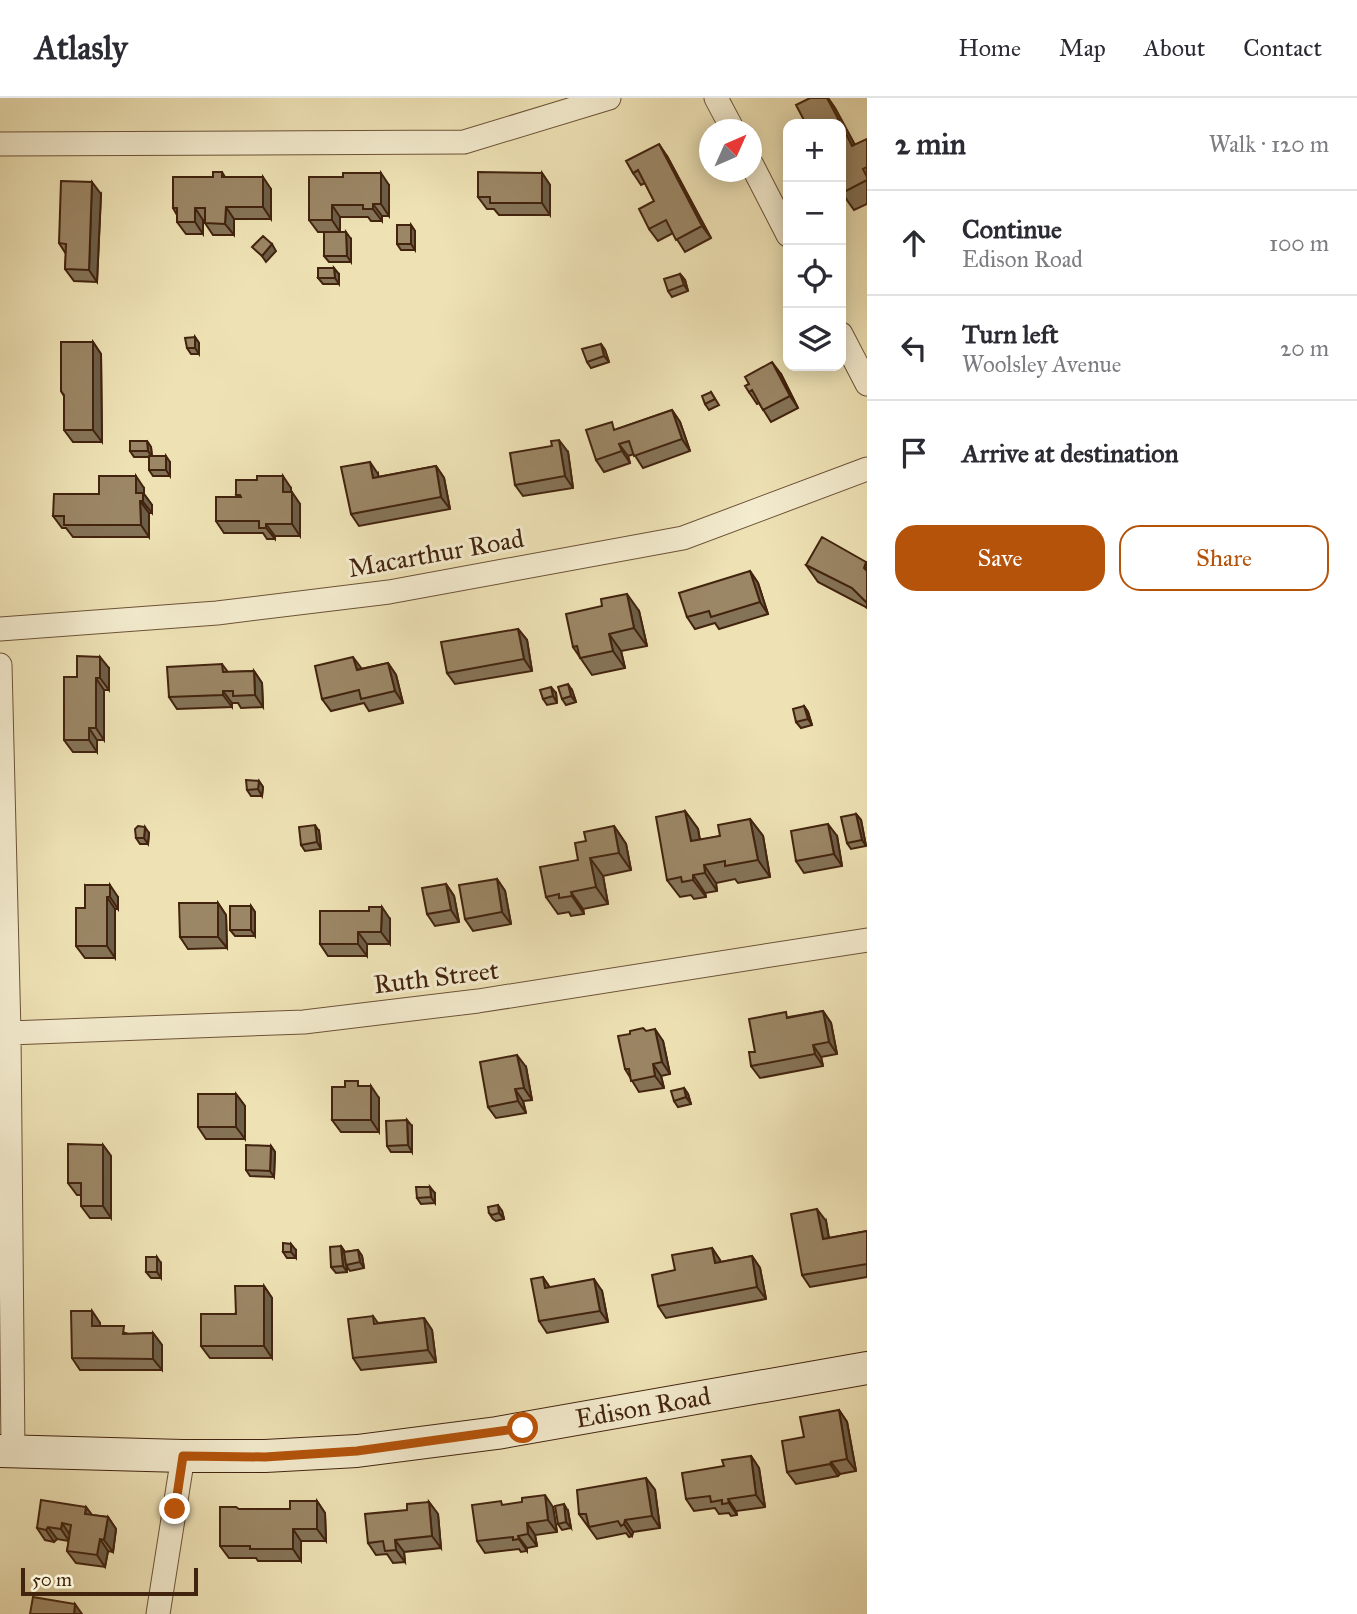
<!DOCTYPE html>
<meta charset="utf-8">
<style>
body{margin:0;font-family:"IM FELL Great Primer",serif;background:#f7f7f7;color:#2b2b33}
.controls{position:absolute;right:21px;top:21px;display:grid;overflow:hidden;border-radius:14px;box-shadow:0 4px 18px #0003}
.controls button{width:63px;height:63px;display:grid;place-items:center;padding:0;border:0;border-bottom:2px solid #e1e1e2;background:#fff;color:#2b2b33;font:35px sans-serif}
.compass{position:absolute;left:699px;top:21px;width:63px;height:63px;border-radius:50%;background:#fff;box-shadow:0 4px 18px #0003;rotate:45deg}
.scale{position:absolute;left:21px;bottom:18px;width:177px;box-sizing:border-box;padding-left:7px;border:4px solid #42230e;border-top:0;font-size:19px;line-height:24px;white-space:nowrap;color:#42230e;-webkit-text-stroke:5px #f4eccf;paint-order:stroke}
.stop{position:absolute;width:21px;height:21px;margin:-16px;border:5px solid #b45309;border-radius:50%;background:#fff}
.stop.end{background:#b45309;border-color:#fff;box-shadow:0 2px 7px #0008}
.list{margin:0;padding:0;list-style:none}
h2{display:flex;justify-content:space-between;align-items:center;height:91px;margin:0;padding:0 28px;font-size:30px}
h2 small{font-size:23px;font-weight:400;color:#7c7c81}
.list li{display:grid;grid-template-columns:46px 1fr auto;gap:21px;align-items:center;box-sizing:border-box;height:105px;padding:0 28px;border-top:2px solid #e1e1e2}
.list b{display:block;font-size:26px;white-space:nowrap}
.list p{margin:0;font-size:23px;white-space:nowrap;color:#7c7c81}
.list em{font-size:23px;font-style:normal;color:#7c7c81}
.actions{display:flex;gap:14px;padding:21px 28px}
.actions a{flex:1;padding:16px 0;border:2px solid #b45309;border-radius:21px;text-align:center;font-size:24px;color:#b45309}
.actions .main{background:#b45309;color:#fff}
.icon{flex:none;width:38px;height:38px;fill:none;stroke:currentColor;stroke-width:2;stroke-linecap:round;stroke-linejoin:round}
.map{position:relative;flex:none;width:867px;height:1516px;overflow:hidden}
header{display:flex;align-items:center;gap:42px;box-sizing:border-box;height:98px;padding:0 35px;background:#fff;border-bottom:2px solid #e1e1e2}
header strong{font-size:33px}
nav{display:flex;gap:38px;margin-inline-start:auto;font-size:24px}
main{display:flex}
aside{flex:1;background:#fff}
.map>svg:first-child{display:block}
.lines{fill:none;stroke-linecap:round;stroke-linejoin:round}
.street-casing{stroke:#6d5338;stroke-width:25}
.secondary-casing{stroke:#42230e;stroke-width:34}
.street{stroke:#f4eccf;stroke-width:23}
.secondary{stroke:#f4eccf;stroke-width:32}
.wall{fill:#857357;stroke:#42230e;stroke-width:2}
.shaded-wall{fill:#6c5e47;stroke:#42230e;stroke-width:2}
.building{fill:#9b8665;stroke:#42230e;stroke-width:2}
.route{stroke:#b45309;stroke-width:9}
.labels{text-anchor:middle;stroke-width:6;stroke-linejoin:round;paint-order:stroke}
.street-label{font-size:26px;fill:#42230e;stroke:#f4eccf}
</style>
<header>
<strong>Atlasly</strong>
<nav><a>Home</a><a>Map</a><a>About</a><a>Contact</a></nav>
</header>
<main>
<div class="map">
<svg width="867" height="1516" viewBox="0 0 867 1516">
<rect width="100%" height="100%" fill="#eee2b5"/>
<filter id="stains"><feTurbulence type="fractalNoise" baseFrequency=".00286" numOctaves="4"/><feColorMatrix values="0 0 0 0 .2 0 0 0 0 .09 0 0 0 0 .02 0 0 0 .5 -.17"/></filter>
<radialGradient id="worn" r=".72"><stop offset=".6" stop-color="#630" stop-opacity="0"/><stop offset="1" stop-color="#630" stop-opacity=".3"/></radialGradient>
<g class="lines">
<defs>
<path id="street" d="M716 0 733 32
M0 46 464 44 609 0
M752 67 788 137
M841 236 867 286
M0 531 217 515 389 494 683 440 867 371
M0 567 9 935 13 1353
M9 935 304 924 478 903 867 842
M158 1516 183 1358"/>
<path id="secondary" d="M0 1353 183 1358H265L357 1353 497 1335 867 1270"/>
</defs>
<use href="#street" class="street-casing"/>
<use href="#secondary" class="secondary-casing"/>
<use href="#street" class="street"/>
<use href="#secondary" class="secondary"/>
</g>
<path class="wall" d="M810 0H828L835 10 855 47 867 41V106L854 112 842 95Z
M667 58 711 140 685 154 673 135 658 143 649 131 654 103 645 85 641 87 633 75Z
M222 74 225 79 271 91V121H234V137H213L205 125V122H203V136H186L177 124V117L173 110 213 79Z
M542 75 550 87V117H499L494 111H487L478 99Z
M309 79 389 87V118H382V123H371L368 119H340V134H318L309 122Z
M101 96 97 184 74 183 65 171 66 156 59 145Z
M411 127 415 133V152H401L397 146Z
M351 141V164H329L324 158Z
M339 176V186H323L318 180Z
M680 176 685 182 688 193 672 199 668 193Z
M195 239 199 245V256H191L187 250Z
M93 244 101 256 102 344H73L64 332V298L61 293Z
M601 246 605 252 609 264 591 270 587 264Z
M781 276 798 310 771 324 759 305 757 306 749 294Z
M711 294 719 307 709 312 705 306Z
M672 312 680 324 690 353 643 370 634 356 628 358 630 365 604 374 596 362 617 331Z
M147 343 151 349 152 358 170 364V378H153L149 372V359H134L130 353Z
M568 354 573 390 523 398 515 387Z
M436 368 444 380 450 411 359 428 351 416 378 376V379Z
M144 390V396L152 407V415H149V439H73L66 430H62L53 418 99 396Z
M291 390V394L300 406V438H275V441H267L263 435H224L216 423 237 399 236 397Z
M866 464 867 510 864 508 818 484 806 467Z
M750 473 758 485 768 516 719 531 715 525 695 531 687 519Z
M639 513 647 548 621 553 625 570 592 577 573 549Z
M518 531 527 542 532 573 455 586 447 575Z
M388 565 396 577 403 605 369 613 364 605 331 613 322 601 361 571Z
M222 566 228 574 254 573 262 585 263 609 241 610 238 605H232V609L177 611 169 599Z
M109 570V592H104V642H97V654H73L64 642 77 579Z
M572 592 576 604 566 607 562 601Z
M556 595 557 605 547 607 543 601Z
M804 608 808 614 812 627 801 630 796 624Z
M259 683 263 689 262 698H251L247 692Z
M685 713 698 731 700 742 720 738 750 721 763 738 770 779 738 785 735 781 716 785 717 793 705 795 706 799 694 801 691 797 680 799 667 782Z
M856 716 861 722 866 748 851 751 847 745Z
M614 728 626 746 631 772 603 778 608 806 583 811 584 816 571 818 569 814 558 816 546 799 578 762 586 743Z
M319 733 321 751 305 753 301 747Z
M149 735 148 746H140L136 740Z
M837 738 842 768 804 775 796 763Z
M497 781 505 793 511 826 473 833 465 821Z
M446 786 454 798 459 824 435 828 427 816Z
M85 787 118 799V811H115V860H85L76 848 85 810Z
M218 805 226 817 227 850 188 851 180 839Z
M251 808 255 814V838H235L230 832Z
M390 821V846H367V858H328L320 846Z
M823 913 831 925 837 956 821 959 823 968 760 980 751 968 755 954 789 919Z
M646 933 663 943 670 976 661 978 664 990 639 994 625 971Z
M526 969 532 1002 523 1003 526 1015 496 1020 488 1009Z
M684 990 688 996 691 1006 678 1009 674 1003Z
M236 996 245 1008V1041H206L198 1029Z
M379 1000V1034H341L332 1022Z
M412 1028V1054H391L387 1048Z
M103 1047 111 1058V1120H90L81 1108V1097H77L68 1085Z
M271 1048 275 1054 274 1079 250 1078 246 1072Z
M435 1095V1105L421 1106 417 1100Z
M502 1113 504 1121 496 1123 493 1121 489 1115Z
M826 1123 829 1140 867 1133V1179L810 1189 802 1177Z
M341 1148 345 1154 358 1152 362 1158 364 1170 350 1173 346 1167 347 1174 336 1175 331 1169Z
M712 1150 721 1164 752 1158 760 1170 766 1201 666 1220 658 1208 675 1172Z
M296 1152V1160H287L283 1154Z
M161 1165V1180H151L146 1174Z
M264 1188 272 1200V1260H210L201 1248Z
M602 1193 608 1224 547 1235 539 1223Z
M92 1213 100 1225V1228L129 1236 153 1235 162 1247V1272H80L72 1260Z
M373 1218 378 1225 424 1220 432 1232 436 1264 361 1272 353 1260Z
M839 1312 847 1324 856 1373 840 1376 838 1378 796 1386 787 1374 804 1339Z
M751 1358 759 1370 765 1409 736 1413 737 1417 731 1418 729 1415 719 1416 715 1410 694 1413 686 1401 724 1368Z
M646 1380 655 1392 660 1430 633 1434 632 1438 629 1439 626 1435 597 1441 579 1416Z
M317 1403 325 1415 326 1443H301V1463H258L256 1460H229L220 1448 239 1411H290Z
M429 1404 438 1416 441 1450 404 1454 405 1464 393 1465 387 1456 376 1457 368 1445 407 1412Z
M504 1407 553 1409 557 1434 535 1437 537 1448 527 1450V1453L521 1454 519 1451 485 1455 477 1443Z
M86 1409 92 1417 108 1419 116 1431 113 1454 108 1453 105 1469 76 1465 67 1453 69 1443 57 1441 54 1444 45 1442 37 1430Z
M568 1413 571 1430 562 1432 558 1426Z"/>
<path class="shaded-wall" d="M827 0H828L835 10 865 66 852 48Z
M659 46 667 58 711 140 702 128Z
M381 75 389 87V118L381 106Z
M542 75 550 87V117L542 105Z
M263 79 271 91V121L263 109Z
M92 84 101 96 97 184 89 172Z
M373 106 382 118V123L373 111Z
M332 107 340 119V134L332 122Z
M226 109 234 121V137L225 126Z
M195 110 203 122V136L195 124Z
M411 127 415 133V152L411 146Z
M346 134 351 141V164L347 158Z
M272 146 276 153 266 164 262 158Z
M334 170 339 176V186L335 180Z
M680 176 685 182 688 193 684 187Z
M195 239 199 245V256L195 250Z
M93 244 101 256 102 344 93 332Z
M601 246 605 252 609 264 604 258Z
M772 264 781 276 798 310 790 298Z
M672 312 680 324 690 353 682 341Z
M559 342 568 354 573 390 565 378Z
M147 343 151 349 152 359 148 353Z
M619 346 628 358 630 365 622 353Z
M166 358 170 364V378L166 372Z
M370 364 378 376 381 392 373 380Z
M436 368 444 380 450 411 441 399Z
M136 378 144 390V396L152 407V415L136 395Z
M283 378 291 390V406L283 394Z
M292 394 300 406V438L292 426Z
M140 403 149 415V439L141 427Z
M266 426 275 438V441L266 430Z
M750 473 758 485 768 516 760 504Z
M627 496 639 513 647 548 634 530Z
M518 531 527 542 532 573 524 561Z
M609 536 621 553 625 570 613 553Z
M100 559 109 570V592L100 580Z
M353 559 362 571 357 572Z
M388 565 396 577 403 605 395 593Z
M254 573 262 585 263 609 255 597Z
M96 580 104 592V642L96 630Z
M568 586 572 592 576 604 571 598Z
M551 589 556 595 557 605 553 598Z
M223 593 232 605V609L223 597Z
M804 608 808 614 812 627 808 621Z
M89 630 97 642V654L89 642Z
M259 683 263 689 262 698 258 691Z
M685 713 698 731 703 761 691 743Z
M856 716 861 722 866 748 862 742Z
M750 721 763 738 770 779 758 762Z
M828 726 837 738 842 768 834 756Z
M315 727 319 733 321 751 317 744Z
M614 728 626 746 631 772 619 755Z
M145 729 149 735 148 746 144 740Z
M590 760 603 778 608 806 596 789Z
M704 767 716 785 717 793 705 775Z
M693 777 705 795 706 799 693 782Z
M497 781 505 793 511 826 502 814Z
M446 786 454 798 459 824 451 812Z
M110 787 118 799V811L110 799Z
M571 794 583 811 584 816 572 798Z
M107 799 115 811V860L107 848Z
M218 805 226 817 227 850 218 839Z
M251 808 255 814V838L251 832Z
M382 809 390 821V846L381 834Z
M358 834 367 846V858L358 846Z
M823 913 831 925 837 956 829 944Z
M655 931 663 943 670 976 662 964Z
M813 947 821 959 823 968 815 956Z
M517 957 526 969 532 1002 524 990Z
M653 966 661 978 664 990 655 978Z
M371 988 379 1000V1034L371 1022Z
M684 990 688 996 691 1006 686 999Z
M515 991 523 1003 526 1015 518 1003Z
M236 996 245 1008V1041L236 1029Z
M407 1022 412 1028V1054L408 1047Z
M103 1047 111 1058V1120L103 1108Z
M271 1048 275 1054 274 1079 270 1073Z
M430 1089 435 1095V1105L431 1099Z
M498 1107 502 1113 504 1121 499 1115Z
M817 1111 826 1123 831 1153 823 1141Z
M291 1146 296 1152V1160L291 1154Z
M341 1148 345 1154 347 1174 343 1168Z
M712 1150 720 1162 723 1177 715 1165Z
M358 1152 362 1158 364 1170 360 1164Z
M752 1158 760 1170 766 1201 757 1189Z
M157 1159 161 1165V1180L157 1174Z
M543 1179 551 1191 545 1190Z
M594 1181 602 1193 608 1224 600 1213Z
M264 1188 272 1200V1260L264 1248Z
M92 1213 100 1225 101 1240 92 1228Z
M424 1220 432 1232 436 1264 428 1252Z
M153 1235 162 1247V1272L153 1261Z
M839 1312 847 1324 856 1373 847 1361Z
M751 1358 759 1370 765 1409 756 1397Z
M831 1364 840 1376 838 1378 830 1366Z
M646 1380 655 1392 660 1430 652 1418Z
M545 1397 553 1409 557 1434 548 1422Z
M728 1401 736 1413 737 1417 729 1405Z
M317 1403 325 1415 326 1443 317 1431Z
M429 1404 438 1416 441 1450 432 1438Z
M564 1406 568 1413 571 1430 566 1424Z
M86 1409 95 1421 85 1416Z
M108 1419 116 1431 113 1454 104 1442Z
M625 1422 633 1434 632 1438 624 1426Z
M62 1425 70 1437 69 1443 61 1431Z
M527 1425 535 1437 537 1448 528 1436Z
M48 1429 57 1441 54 1444 46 1432Z
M293 1431 301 1443V1463L293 1451Z
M518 1438 527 1450V1453L519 1441Z
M100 1441 108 1453 105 1469 97 1457Z
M395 1442 404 1454 405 1464 396 1452Z
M75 1506 82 1516H74Z"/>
<path class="building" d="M810 0H827L841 26H806L796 7Z
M841 26 852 48 867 41V69L863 71 867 79V82L842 95 841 92Z
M659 46 702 128 676 142 666 122 649 131 639 111 654 103 638 72 633 75 626 63Z
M213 74H222V79H263V109H226L225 126 205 125V110H195V124H177V110H173V79H213Z
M478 74 542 75V105H490V99H478Z
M343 75H381V106H373V111H363V107H332V122H309V79H343Z
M61 83 92 84 89 172 65 171 66 146 59 145Z
M397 127H411V146H397Z
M324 134H346L347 158H324Z
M263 138 272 146 262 158 252 149Z
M318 170H334L335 180H318Z
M680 176 684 187 668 193 664 181Z
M195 239V250H187L185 240Z
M61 244H93V332H64V297L61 293Z
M601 246 604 258 587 264 582 251Z
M772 264 790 298 763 312 752 292 749 294 745 288 749 286 745 279Z
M711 294 715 301 705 306 702 298Z
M672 312 682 341 634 358 629 343 619 346 622 353 596 362 586 332 612 324 614 332Z
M559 342 565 378 515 387 510 355 552 348 551 343Z
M130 343H147L148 353H130Z
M149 358H166V372H149Z
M370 364 373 380 436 368 441 399 351 416 341 369Z
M99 378H136V395H143V403H140L141 427H64V418H53L54 396H99Z
M257 378H283V394H292V426H266V430H259V423H216V399H241L240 397H236V382H257Z
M822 439 866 464 864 470 867 473V505L852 490 806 467Z
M750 473 760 504 711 519 709 513 687 519 679 495Z
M627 496 634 530 609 536 613 553 580 560 577 548 573 549 566 516 602 508 601 501Z
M518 531 524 561 447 575 441 544Z
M77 558 100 559V580H96V630H89V642H64V579H77Z
M353 559 357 572 388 565 395 593 361 601 359 592 322 601 315 568Z
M222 566 223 574 254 573 255 597 233 598V593H223V597L169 599 167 569Z
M568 586 571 598 562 601 558 589Z
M551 589 553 598 543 601 540 592Z
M804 608 808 621 796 624 793 611Z
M246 682 259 683 258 691 247 692Z
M685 713 691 743 720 738 718 727 750 721 758 762 725 768V763L704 767 705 775 693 777V782L682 784 681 779 667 782 656 719Z
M856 716 862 742 847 745 841 719Z
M828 726 834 756 796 763 791 733Z
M315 727 317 744 301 747 299 729Z
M138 728 145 729 144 740H136L135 731Z
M614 728 619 755 590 760 596 789 571 794 572 798 559 800V796L546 799 540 769 578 762 575 745 586 743 584 734Z
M497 781 502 814 465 821 459 787Z
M446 786 451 812 427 816 422 790Z
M85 787H110V799H107V848H76V810H85Z
M179 805H218V839H180Z
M230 808H251V832H230Z
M369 809H382L381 834H358V846H320V813H369Z
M823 913 829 944 813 947 815 956 751 968 749 954H755L749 921 786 914 787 920Z
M643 930 646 933 655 931 662 964 653 966 655 978 631 983 629 971H625L618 938 630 936V933Z
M517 957 524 990 515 991 518 1003 488 1009 480 964Z
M345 983H358V988H371V1022H332V989H345Z
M684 990 686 999 674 1003 671 993Z
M198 996H236V1029H198Z
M407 1022 408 1047 387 1048 386 1023Z
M68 1046 103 1047V1108H81V1085H68Z
M246 1047 271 1048 270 1073 246 1072Z
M416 1089H430L431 1099 417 1100Z
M498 1107 499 1115 492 1117 489 1115 488 1109Z
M817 1111 823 1141 867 1133V1166L802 1177 791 1116Z
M283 1145 291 1146V1154H283Z
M341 1148 343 1168 331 1169 330 1149Z
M712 1150 715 1165 752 1158 757 1189 658 1208 652 1177 675 1172 672 1157Z
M358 1152 360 1164 346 1167 344 1154Z
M146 1159H157V1174H146Z
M543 1179 545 1190 594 1181 600 1213 539 1223 531 1181Z
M235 1188H264V1248H201V1216H236Z
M71 1213H92V1228H124L123 1236 153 1235V1261L72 1260Z
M373 1218 374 1226 424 1220 428 1252 353 1260 348 1221Z
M839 1312 847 1361 831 1364 830 1366 787 1374 782 1343 804 1339 800 1319Z
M751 1358 756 1397 728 1401 729 1405 722 1406V1402L711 1404 710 1398 686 1401 682 1375 724 1368 722 1362Z
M646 1380 652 1418 625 1422 624 1426 621 1428 618 1423 589 1429 586 1416H579L577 1392Z
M545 1397 548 1422 527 1425 528 1436 518 1438 519 1441 513 1442V1439L477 1443 472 1407 501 1403 502 1407 522 1404V1400Z
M41 1402 86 1409 85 1416 108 1419 104 1442 100 1441 97 1457 67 1453 71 1427 62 1425 61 1431 48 1429 46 1432 37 1430Z
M290 1403H317V1431H293V1451H250V1448H220V1409H236L239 1411H290Z
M429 1404 432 1438 395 1442 396 1452 385 1453 383 1443 368 1445 365 1416 407 1412V1406Z
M564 1406 566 1424 558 1426 555 1408Z
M33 1499 75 1506 74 1516H30Z"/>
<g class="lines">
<path class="route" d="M175 1411 183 1358 265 1359 357 1353 523 1330"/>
</g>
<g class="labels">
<g class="street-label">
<text transform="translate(436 455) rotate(-10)" y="9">Macarthur Road</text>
<text transform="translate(436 879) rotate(-7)" y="9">Ruth Street</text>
<text transform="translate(643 1309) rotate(-10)" y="9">Edison Road</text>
</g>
</g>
<rect width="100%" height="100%" filter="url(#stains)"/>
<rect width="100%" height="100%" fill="url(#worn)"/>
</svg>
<div class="controls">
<button>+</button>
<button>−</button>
<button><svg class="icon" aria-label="locate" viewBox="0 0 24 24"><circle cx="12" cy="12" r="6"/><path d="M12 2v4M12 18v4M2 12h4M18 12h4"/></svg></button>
<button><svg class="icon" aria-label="layers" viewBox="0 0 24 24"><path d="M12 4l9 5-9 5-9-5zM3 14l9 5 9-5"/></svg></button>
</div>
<svg class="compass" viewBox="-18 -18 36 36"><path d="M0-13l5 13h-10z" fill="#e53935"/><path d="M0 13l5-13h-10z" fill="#7c7c81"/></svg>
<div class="scale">50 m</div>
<div class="stop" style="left:523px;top:1330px"></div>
<div class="stop end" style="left:175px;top:1411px"></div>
</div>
<aside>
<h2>2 min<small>Walk · 120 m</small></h2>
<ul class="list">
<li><svg class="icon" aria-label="ahead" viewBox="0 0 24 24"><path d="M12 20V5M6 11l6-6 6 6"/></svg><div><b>Continue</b><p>Edison Road</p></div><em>100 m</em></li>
<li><svg class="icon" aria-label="left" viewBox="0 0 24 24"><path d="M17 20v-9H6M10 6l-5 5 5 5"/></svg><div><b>Turn left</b><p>Woolsley Avenue</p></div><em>20 m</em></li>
<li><svg class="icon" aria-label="arrive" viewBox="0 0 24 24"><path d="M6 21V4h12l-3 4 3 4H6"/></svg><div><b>Arrive at destination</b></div></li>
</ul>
<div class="actions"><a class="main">Save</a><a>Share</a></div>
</aside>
</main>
